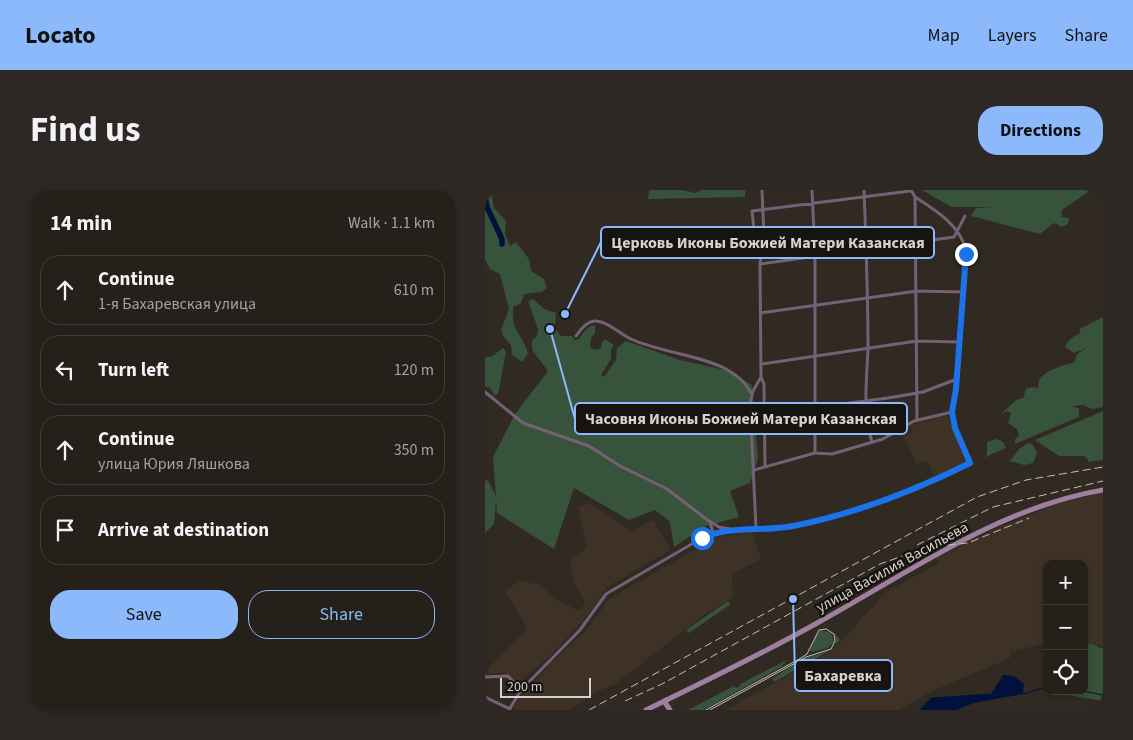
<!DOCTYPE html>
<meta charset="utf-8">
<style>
body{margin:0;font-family:"Source Sans 3",sans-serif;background:#2d2823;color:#f1f3f6}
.controls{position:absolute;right:15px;bottom:15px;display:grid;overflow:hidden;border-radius:10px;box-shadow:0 2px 8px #0003}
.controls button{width:45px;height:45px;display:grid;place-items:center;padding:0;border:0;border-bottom:1px solid #423e39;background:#25201a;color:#f1f3f6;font:25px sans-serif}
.scale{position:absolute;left:15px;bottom:12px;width:91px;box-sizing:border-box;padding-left:5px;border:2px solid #d6d2cd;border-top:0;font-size:14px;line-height:18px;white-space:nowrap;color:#d6d2cd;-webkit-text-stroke:4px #161310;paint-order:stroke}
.stop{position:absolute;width:15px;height:15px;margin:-11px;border:4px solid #1a73e8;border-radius:50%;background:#fff}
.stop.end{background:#1a73e8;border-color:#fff;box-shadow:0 1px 5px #0008}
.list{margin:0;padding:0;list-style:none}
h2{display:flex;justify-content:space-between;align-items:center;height:65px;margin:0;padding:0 20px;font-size:21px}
h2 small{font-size:16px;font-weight:400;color:#a3a3a2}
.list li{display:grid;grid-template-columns:32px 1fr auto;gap:15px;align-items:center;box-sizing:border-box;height:70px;margin:0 10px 10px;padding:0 10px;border:1px solid #423e39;border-radius:20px}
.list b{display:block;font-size:19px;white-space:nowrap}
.list p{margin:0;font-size:16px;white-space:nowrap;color:#a3a3a2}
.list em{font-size:16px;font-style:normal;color:#a3a3a2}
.actions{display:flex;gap:10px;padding:15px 20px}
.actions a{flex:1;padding:11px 0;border:1px solid #8bb9fc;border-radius:20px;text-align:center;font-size:18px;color:#8bb9fc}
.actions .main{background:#8bb9fc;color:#111}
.icon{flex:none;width:28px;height:28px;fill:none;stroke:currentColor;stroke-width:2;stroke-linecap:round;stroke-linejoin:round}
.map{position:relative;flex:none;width:618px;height:520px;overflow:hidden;border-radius:20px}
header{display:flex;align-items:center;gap:30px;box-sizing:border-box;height:70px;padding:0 25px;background:#8bb9fc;color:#111}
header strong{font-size:24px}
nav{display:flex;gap:28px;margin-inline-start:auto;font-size:18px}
.intro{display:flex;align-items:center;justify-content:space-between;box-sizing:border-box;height:120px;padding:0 30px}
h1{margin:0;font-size:35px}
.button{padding:12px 22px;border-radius:20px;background:#8bb9fc;color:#111;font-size:18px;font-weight:700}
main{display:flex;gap:30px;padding:0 30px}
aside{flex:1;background:#25201a;border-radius:20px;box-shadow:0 2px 8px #0003}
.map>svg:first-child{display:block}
.built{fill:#3d3225}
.green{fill:#37533b}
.water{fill:#00123c}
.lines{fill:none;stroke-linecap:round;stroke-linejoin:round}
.stream{stroke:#00123c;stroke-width:1}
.river{stroke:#00123c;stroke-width:5.5}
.street{stroke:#756175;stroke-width:3}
.secondary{stroke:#9f7f9f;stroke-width:5}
.tram{stroke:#c3beb9;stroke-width:1}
.rail{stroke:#c3beb9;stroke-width:1;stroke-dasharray:8 4;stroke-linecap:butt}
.route{stroke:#1a73e8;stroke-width:6}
.labels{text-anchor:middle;stroke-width:5;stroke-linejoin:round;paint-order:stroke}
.street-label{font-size:15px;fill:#d6d2cd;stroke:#161310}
.leader{fill:none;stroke:#8bb9fc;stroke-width:2}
.callout-dot{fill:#8bb9fc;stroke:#161310;stroke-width:2}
.callout{fill:#161310;stroke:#8bb9fc;stroke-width:2}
.callout-label{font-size:16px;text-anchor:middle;font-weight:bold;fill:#d6d2cd}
</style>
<header>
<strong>Locato</strong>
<nav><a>Map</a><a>Layers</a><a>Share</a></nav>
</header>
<div class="intro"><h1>Find us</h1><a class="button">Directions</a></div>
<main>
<aside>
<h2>14 min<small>Walk · 1.1 km</small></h2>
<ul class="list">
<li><svg class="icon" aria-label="ahead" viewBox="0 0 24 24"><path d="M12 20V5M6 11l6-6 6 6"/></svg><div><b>Continue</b><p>1-я Бахаревская улица</p></div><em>610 m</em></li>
<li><svg class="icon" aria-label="left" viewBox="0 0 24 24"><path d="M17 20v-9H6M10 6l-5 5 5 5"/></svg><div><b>Turn left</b></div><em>120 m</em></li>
<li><svg class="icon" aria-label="ahead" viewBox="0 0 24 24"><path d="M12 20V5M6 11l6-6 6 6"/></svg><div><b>Continue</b><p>улица Юрия Ляшкова</p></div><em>350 m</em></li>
<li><svg class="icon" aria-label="arrive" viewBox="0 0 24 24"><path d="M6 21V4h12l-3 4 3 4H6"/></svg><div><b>Arrive at destination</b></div></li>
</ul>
<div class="actions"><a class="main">Save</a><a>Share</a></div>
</aside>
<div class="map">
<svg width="618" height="520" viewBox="0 0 618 520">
<rect width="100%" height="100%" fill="#312a22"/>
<path class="built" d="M462 225 481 273 451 289 442 271 432 274 418 246 428 242 425 235Z
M618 303V456L599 455V374H562V453L526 461 525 468 445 502 414 520H241L347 461 401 402 454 373 451 368 477 356V353L581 310Z
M104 313 146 341 168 330 186 360 122 397 98 431 63 468 32 493 19 482 5 484 3 479 42 438 20 400 35 391 56 395 70 409 95 421 100 412 89 393 85 369 102 358 93 318Z
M267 341 276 369 247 384 248 407 223 422 129 495 111 502 83 520H31L28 516 66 473 101 441 124 409 230 348Z"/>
<path class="green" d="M0 0H6L9 18 21 31 20 44 25 56 31 52 44 69 46 81 59 89 62 98 56 102 39 104 36 113 28 117C26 143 37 142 43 164L37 172 27 165 26 155 18 146 16 140 24 119 15 84 5 79 0 69Z
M167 0H196L211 3 216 0H260V7L163 9 164 1Z
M437 0H606L577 20 576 27 584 28 583 34 577 37 569 33 555 44 486 26 491 18 509 17H467Z
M48 109 59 119 71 123 70 138 76 146H87L90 150 94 149C98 143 102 136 110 135V143L106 148 105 157 109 160 115 159 119 149 129 155 126 160V169L116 185 119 187 131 170 132 158 141 151 195 170 240 180 267 195 273 269 265 293 245 301 254 327 221 336 189 357 185 332 170 320 144 330 89 298 69 359 12 323 11 310 9 334 0 343V291L3 290 11 307 8 267 30 224 63 181 47 160V151L52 146 53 139 43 111Z
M618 127V217L607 219 598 215 587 216 594 219V227L530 254V249L534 246 532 239 523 233 526 223 523 221 515 225 531 210 538 208 541 199 547 197 553 198C554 196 553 193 554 191 558 181 580 174 589 173L592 164 602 158 589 163 580 157C583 150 589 146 595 143V139Z
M18 158 21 162 13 204 9 205 5 198 0 196V167H6Z
M618 221V270L603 272 602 268 599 266H574L550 250Z
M511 249 518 252 521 258 498 268 502 265V252Z
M544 253 548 255 552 263 548 273 539 275 525 271 535 258Z
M243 411 246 414 204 443 201 440Z
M336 440 346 443 349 452 343 458 327 462 325 460 331 445Z
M350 443 355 450 346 460 289 492 287 489C298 482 307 474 319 469 330 464 344 464 351 453Z
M607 454 618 459V511L571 503 599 501V455Z
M302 470 296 477 219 520H203L249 496 251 498 255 496V494Z"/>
<path class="water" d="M518 485 529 486 539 494 538 504 488 513 472 520H435L446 508 506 504Z"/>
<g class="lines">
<path class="stream" d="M598 501 618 505
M538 504 562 497
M446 508 506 504
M435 520 443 511"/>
<path class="river" d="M0 7 2 17 17 49V54"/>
<path class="street" d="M277 0 279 46 275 74 276 187 279 194 280 277
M327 0 330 66V263
M379 0C381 52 383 105 383 157 382 189 377 221 387 252
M426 0 430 7 432 230
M236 52C249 53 258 49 270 49
M276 64 270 49 267 21 425 1
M275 74 469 47 480 26
M276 123 432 101 478 102
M91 146C95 140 101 132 109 131 122 130 134 144 146 149 174 162 215 165 241 179 251 185 260 191 265 202L268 201
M277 174 432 151 474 152
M0 202 38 233 104 256 135 276 182 299 225 332 228 343
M280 224 403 208 438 202 472 189
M269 280 330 263 347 264 398 249 429 231 467 222
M226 332 234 337 245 339
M271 338 265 213 268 201 276 187
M0 487 23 486 36 500
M0 507 25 519
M24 520 36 500 95 440 121 404 217 348C246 335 278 342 308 336 369 324 429 301 485 273L470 239 467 222 471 199 481 60C475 35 450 20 430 7"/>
<path class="secondary" d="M179 511 185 520
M161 520C219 492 277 464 334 432 425 382 513 318 618 300"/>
<path class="tram" d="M221 520 316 468 322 464 334 440 341 439 349 444 350 451 346 459 321 467 225 520"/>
<path class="rail" d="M432 355 508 317 618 291
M140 511 177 494 395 374 443 357 483 353 544 328
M104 520 492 307 541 290 618 277"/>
</g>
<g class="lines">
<path class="route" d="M217 348C246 335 278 342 308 336 369 324 429 301 485 273L470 238 467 222 471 199 481 64"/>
</g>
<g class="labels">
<g class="street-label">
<text transform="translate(407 377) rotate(-29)" y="5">улица Василия Васильева</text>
</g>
</g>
<path class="leader" d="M80 124L116 52M65 139L90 229M308 409L310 485"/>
<g class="callout-dot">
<circle cx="80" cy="124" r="5"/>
<circle cx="65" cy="139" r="5"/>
<circle cx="308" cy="409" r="5"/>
</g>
<g class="callout">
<rect x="116" y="37" width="333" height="31" rx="5"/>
<rect x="90" y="213" width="332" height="31" rx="5"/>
<rect x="310" y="470" width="97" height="31" rx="5"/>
</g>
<g class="callout-label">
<text x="283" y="58">Церковь Иконы Божией Матери Казанская</text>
<text x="256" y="234">Часовня Иконы Божией Матери Казанская</text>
<text x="358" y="491">Бахаревка</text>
</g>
</svg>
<div class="controls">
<button>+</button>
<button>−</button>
<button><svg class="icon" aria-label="locate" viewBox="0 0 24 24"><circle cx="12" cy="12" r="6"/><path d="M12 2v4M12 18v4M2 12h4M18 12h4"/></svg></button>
</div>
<div class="scale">200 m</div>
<div class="stop" style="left:217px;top:348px"></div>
<div class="stop end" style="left:481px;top:64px"></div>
</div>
</main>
